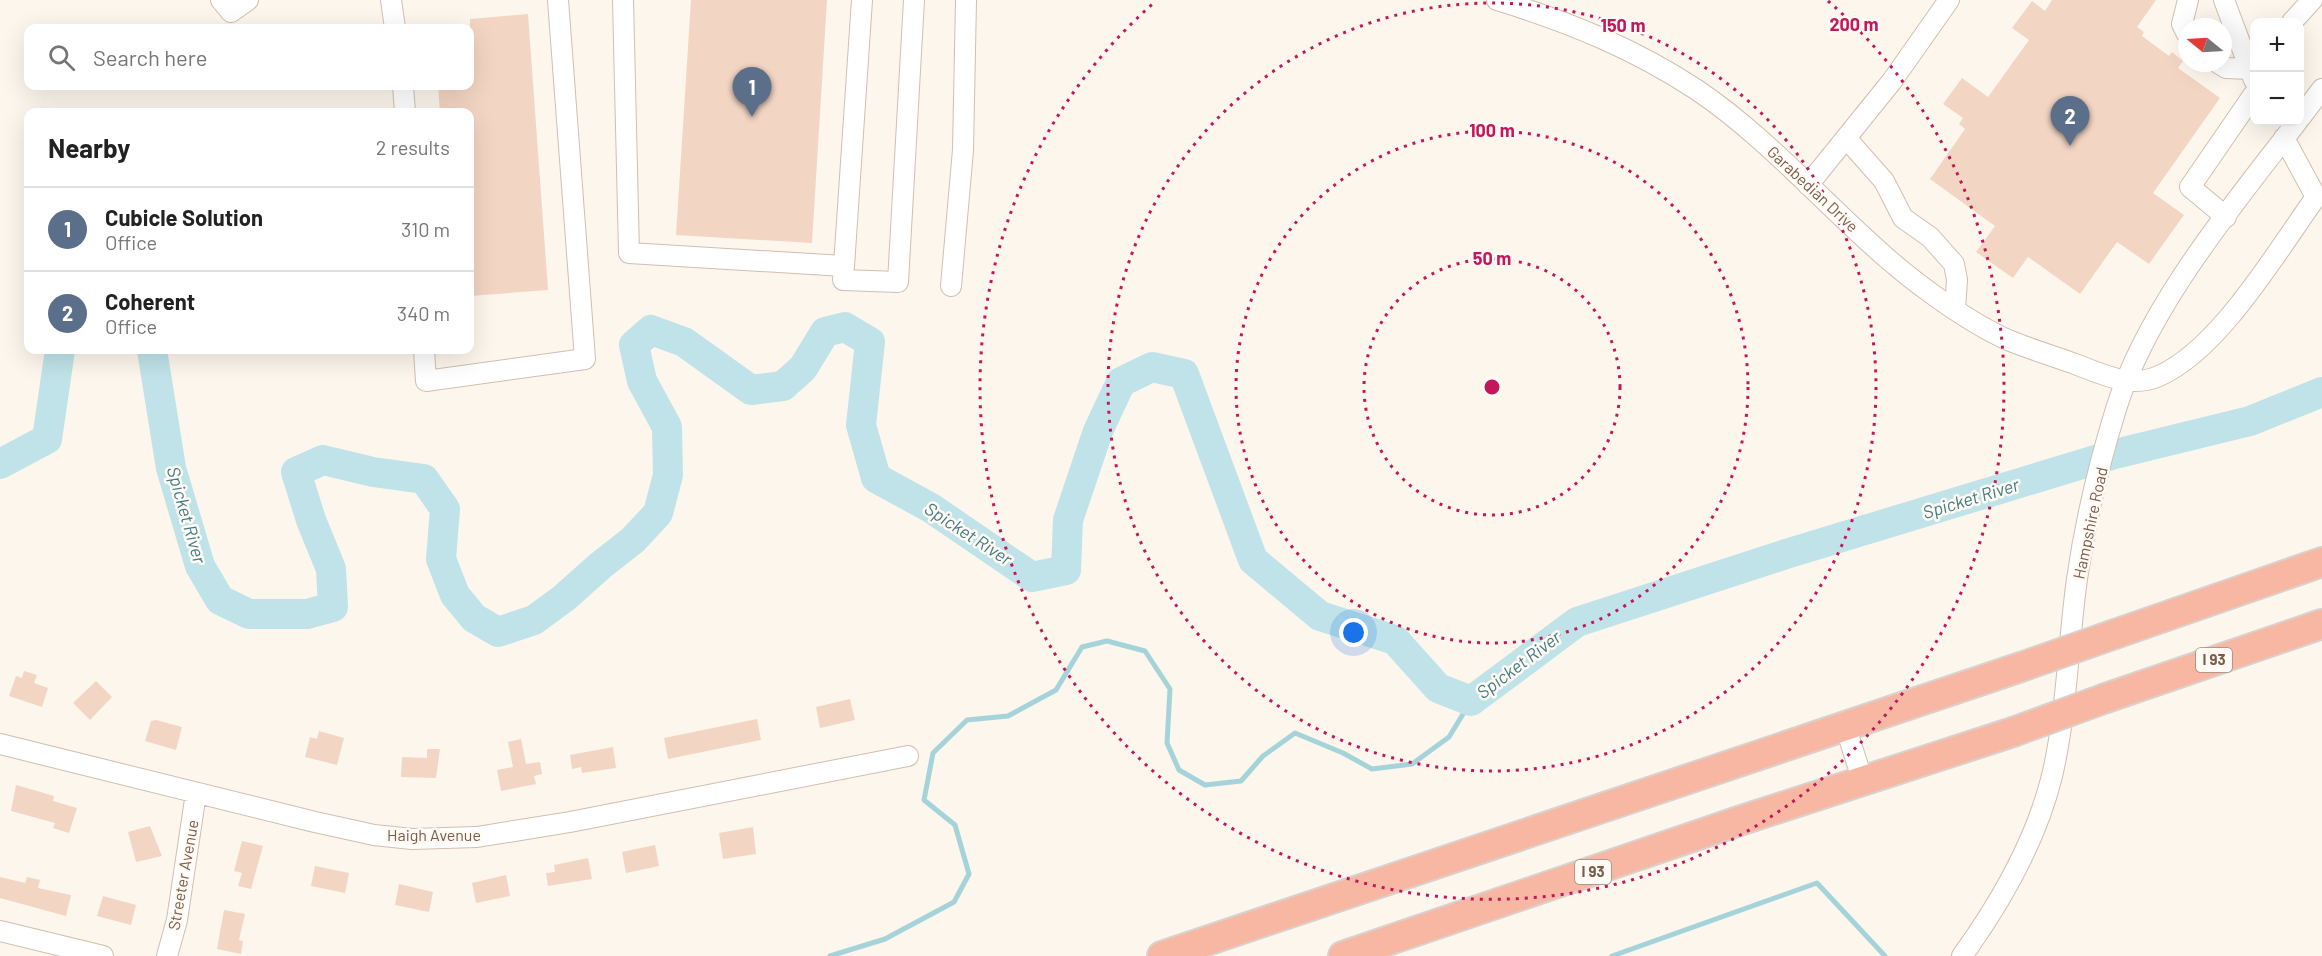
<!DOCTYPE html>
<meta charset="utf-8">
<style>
body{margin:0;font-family:Barlow,sans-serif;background:#f6f6f6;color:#222}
.controls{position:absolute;right:18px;top:18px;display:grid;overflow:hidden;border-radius:12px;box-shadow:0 6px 24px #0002}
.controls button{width:54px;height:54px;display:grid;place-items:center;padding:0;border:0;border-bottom:2px solid #e0e0e0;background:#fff;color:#222;font:30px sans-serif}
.compass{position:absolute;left:2178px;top:18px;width:54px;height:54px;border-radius:50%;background:#fff;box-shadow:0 6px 24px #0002;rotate:288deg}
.you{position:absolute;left:1354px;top:633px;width:21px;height:21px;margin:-15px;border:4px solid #fff;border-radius:50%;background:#1a73e8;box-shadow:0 0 0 9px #1a73e833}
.badge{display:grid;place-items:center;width:39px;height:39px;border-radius:50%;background:#e76f51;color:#fff;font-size:20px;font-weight:700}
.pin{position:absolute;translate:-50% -50px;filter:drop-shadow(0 2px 3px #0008)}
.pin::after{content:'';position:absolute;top:32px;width:21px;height:18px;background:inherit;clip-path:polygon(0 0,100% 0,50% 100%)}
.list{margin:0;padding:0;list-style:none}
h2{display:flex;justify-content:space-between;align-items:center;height:78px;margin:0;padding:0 24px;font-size:26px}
h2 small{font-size:20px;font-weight:400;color:#767676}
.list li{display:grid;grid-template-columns:39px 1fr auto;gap:18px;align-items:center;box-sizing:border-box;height:84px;padding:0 24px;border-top:2px solid #e0e0e0}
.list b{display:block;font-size:22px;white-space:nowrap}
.list p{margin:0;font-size:20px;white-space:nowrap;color:#767676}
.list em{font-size:20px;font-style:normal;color:#767676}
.icon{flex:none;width:33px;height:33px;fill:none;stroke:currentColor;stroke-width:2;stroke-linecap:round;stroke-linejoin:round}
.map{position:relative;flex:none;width:2322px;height:956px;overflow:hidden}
.search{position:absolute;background:#fff;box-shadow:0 6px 24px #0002;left:24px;top:24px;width:450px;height:66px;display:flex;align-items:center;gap:15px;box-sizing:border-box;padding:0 21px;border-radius:12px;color:#767676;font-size:22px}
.panel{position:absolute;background:#fff;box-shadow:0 6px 24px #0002;left:24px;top:108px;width:450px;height:246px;border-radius:12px}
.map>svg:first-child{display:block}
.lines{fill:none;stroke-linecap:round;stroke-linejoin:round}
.stream{stroke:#a5d3da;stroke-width:5}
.river{stroke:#bfe3e8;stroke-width:30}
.building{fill:#f3d5c3}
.minor-casing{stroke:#d1beb0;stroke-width:22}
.highway-casing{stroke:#dad1cd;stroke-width:32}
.minor{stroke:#fff;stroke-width:20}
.highway{stroke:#f7b7a3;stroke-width:28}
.highway-bridge-casing{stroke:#dad1cd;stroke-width:32;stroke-linecap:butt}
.highway-bridge{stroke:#f7b7a3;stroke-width:28}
.ring{fill:none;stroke:#c2185b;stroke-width:3;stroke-dasharray:3 6}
.labels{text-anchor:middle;stroke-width:5;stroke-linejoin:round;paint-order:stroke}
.shield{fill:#fffaf3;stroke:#a28b7f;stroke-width:1.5}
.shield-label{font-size:15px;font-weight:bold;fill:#7a5c4d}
.street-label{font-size:16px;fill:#7a5c4d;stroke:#fffaf3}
.water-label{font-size:18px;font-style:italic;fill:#437c86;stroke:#fffaf3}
.centre{fill:#c2185b;stroke:#fffaf3;stroke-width:3}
.ring-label{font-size:18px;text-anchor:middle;font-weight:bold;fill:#c2185b;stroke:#fffaf3;stroke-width:5;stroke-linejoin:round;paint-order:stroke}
</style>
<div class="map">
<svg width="2322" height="956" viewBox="0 0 2322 956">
<rect width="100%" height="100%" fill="#fdf6ec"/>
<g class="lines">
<path class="stream" d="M830 956 885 939 954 902 969 874 955 825 924 800 933 753 967 720 1008 716 1056 690 1082 647 1107 641 1145 651 1170 689 1167 743 1179 770 1205 785 1241 781 1263 756 1295 733 1343 753 1372 769 1412 764 1449 737 1471 701
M1612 956 1817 883 1885 956"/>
<path class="river" d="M152 350 171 468 200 566 220 600 249 614H307L333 607 331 569 311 520 296 472 323 460 373 472 424 479 445 509 441 559 455 595 474 618 498 632 534 620 564 598 601 565 633 540 658 513 668 475 667 427 642 381 634 345 651 330 684 342 751 390 783 386 803 368 825 332 845 327 870 342 861 425 876 478 931 508 1032 577 1066 570 1068 520 1098 431 1121 382 1152 367 1184 374 1253 560 1320 616 1395 640 1438 688 1471 701 1577 622 1786 554 2115 454 2250 421 2322 392
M0 464 47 439 60 350"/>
</g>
<path class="building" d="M691 0H827L812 243 676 235Z
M2052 0H2156L2137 27 2144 32 2142 36 2169 56 2172 52 2183 61 2178 68 2220 98 2153 193 2184 215 2149 264 2117 242 2080 294 2028 257 2013 278 1976 252 1995 226 1930 179 1965 129 1959 124 1963 118 1943 104 1962 78 1988 97 2029 40 2012 28 2032 1 2045 11Z
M528 14 548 290 470 296V112H440L438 86H470V19Z
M24 671 37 675 34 683 48 688 42 707 9 696 16 676 22 678Z
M96 681 112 697 90 720 73 703Z
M850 699 855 720 820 728 816 707Z
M757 719 761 740 668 759 664 738Z
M156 720 182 727 176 750 145 741 151 721Z
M319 731 344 738 337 765 305 757 310 737 317 739Z
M521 739 526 764 540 762 542 774 534 776 536 784 501 791 497 770 513 767 508 742Z
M613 747 616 768 582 773 581 767 572 769 570 755Z
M427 749H440L436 778 401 777 402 757 427 758Z
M16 785 54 796 53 801 77 808 69 833 53 828 55 823 11 811Z
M150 826 162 856 136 862 128 832Z
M753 827 756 854 723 859 719 833Z
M242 841 263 846 251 889 238 886 242 873 234 871Z
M655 845 659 866 626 873 622 852Z
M588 858 592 879 548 886 546 873 555 872 554 865Z
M315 866 349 873 345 893 311 886Z
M506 875 510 896 476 903 472 883Z
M0 877 25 883 27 877 40 880 38 888 71 895 66 916 0 898Z
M399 884 433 892 429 912 395 905Z
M103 896 136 905 131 925 97 916Z
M224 910 245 914 239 940 243 941 241 954 217 949Z"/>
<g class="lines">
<defs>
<path id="minor" d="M221 0 231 12 248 0
M391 0 395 28
M623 0 629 253 844 266 862 0
M1497 0C1569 22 1635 49 1697 90 1768 138 1824 204 1889 260 1920 287 1970 323 2008 340 2030 349 2053 356 2075 364 2102 374 2130 389 2159 376 2220 349 2277 251 2316 197L2284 138
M2224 0 2254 80
M2292 22 2312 0
M2187 34 2182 24 2188 0
M2218 63 2226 68 2250 69 2254 64
M403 86 405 112
M2300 118 2322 89
M1846 138 1884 181 1903 218 1930 237 1954 264 1957 280 1955 309
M1808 185 1892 81 1949 0
M2226 217 2190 187 2254 94
M844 266 843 280 898 282 914 0
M951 286 963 150 966 0
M424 350 426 381 585 359 558 0
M1845 725 1863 782
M0 744 315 822 374 835 412 839 477 837 570 822 908 756
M0 931 103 956
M167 956 177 920 196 793
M1962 956C2001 902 2036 841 2052 776 2067 712 2068 644 2077 579 2085 523 2099 464 2116 409 2147 308 2233 205 2297 122"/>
<path id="highway" d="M2115 634 2322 562
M2106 698 2322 624
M1162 956 2021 667
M1343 956 1739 821 2013 732"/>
</defs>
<use href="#minor" class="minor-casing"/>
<use href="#highway" class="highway-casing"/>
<use href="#minor" class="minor"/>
<use href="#highway" class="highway"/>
<defs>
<path id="highway-bridge" d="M2021 667 2115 634
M2013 732 2106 698"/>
</defs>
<use href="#highway-bridge" class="highway-bridge-casing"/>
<use href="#highway-bridge" class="highway-bridge"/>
</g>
<g class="ring">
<circle cx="1492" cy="387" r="128"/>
<circle cx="1492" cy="387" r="256"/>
<circle cx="1492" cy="387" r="384"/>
<path d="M1828 1A512 512 0 1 1 1156 1"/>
</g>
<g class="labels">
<g class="shield">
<rect x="2196" y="648" width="36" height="24" rx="4.5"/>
<rect x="1575" y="860" width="36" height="24" rx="4.5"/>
</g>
<g class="shield-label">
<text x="2214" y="665">I 93</text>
<text x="1593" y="877">I 93</text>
</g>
<g class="street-label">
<text transform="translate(1813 189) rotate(43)" y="6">Garabedian Drive</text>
<text transform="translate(2090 523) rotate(-78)" y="6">Hampshire Road</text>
<text x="434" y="841">Haigh Avenue</text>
<text transform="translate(183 875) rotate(-80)" y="6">Streeter Avenue</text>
</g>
<g class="water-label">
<text transform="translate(1971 499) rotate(-17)" y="6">Spicket River</text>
<text transform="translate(186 515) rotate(74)" y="6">Spicket River</text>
<text transform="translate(968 534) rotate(33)" y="6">Spicket River</text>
<text transform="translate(1519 665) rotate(-37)" y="6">Spicket River</text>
</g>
</g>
<circle cx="1492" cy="387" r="9" class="centre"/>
<g class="ring-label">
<text x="1854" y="31">200 m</text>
<text x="1623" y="32">150 m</text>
<text x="1492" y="137">100 m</text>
<text x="1492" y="265">50 m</text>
</g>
</svg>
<div class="controls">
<button>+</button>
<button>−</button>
</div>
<svg class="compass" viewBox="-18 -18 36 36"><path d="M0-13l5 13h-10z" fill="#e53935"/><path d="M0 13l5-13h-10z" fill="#767676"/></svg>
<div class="you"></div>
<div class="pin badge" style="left:752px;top:117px;background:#5c6f8a">1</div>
<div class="pin badge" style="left:2070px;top:146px;background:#5c6f8a">2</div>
<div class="search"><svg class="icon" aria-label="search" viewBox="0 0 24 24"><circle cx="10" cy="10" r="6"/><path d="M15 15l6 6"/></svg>Search here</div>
<section class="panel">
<h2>Nearby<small>2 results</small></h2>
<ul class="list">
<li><span class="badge" style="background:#5c6f8a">1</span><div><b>Cubicle Solution</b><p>Office</p></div><em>310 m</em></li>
<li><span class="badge" style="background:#5c6f8a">2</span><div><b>Coherent</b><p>Office</p></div><em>340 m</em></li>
</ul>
</section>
</div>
